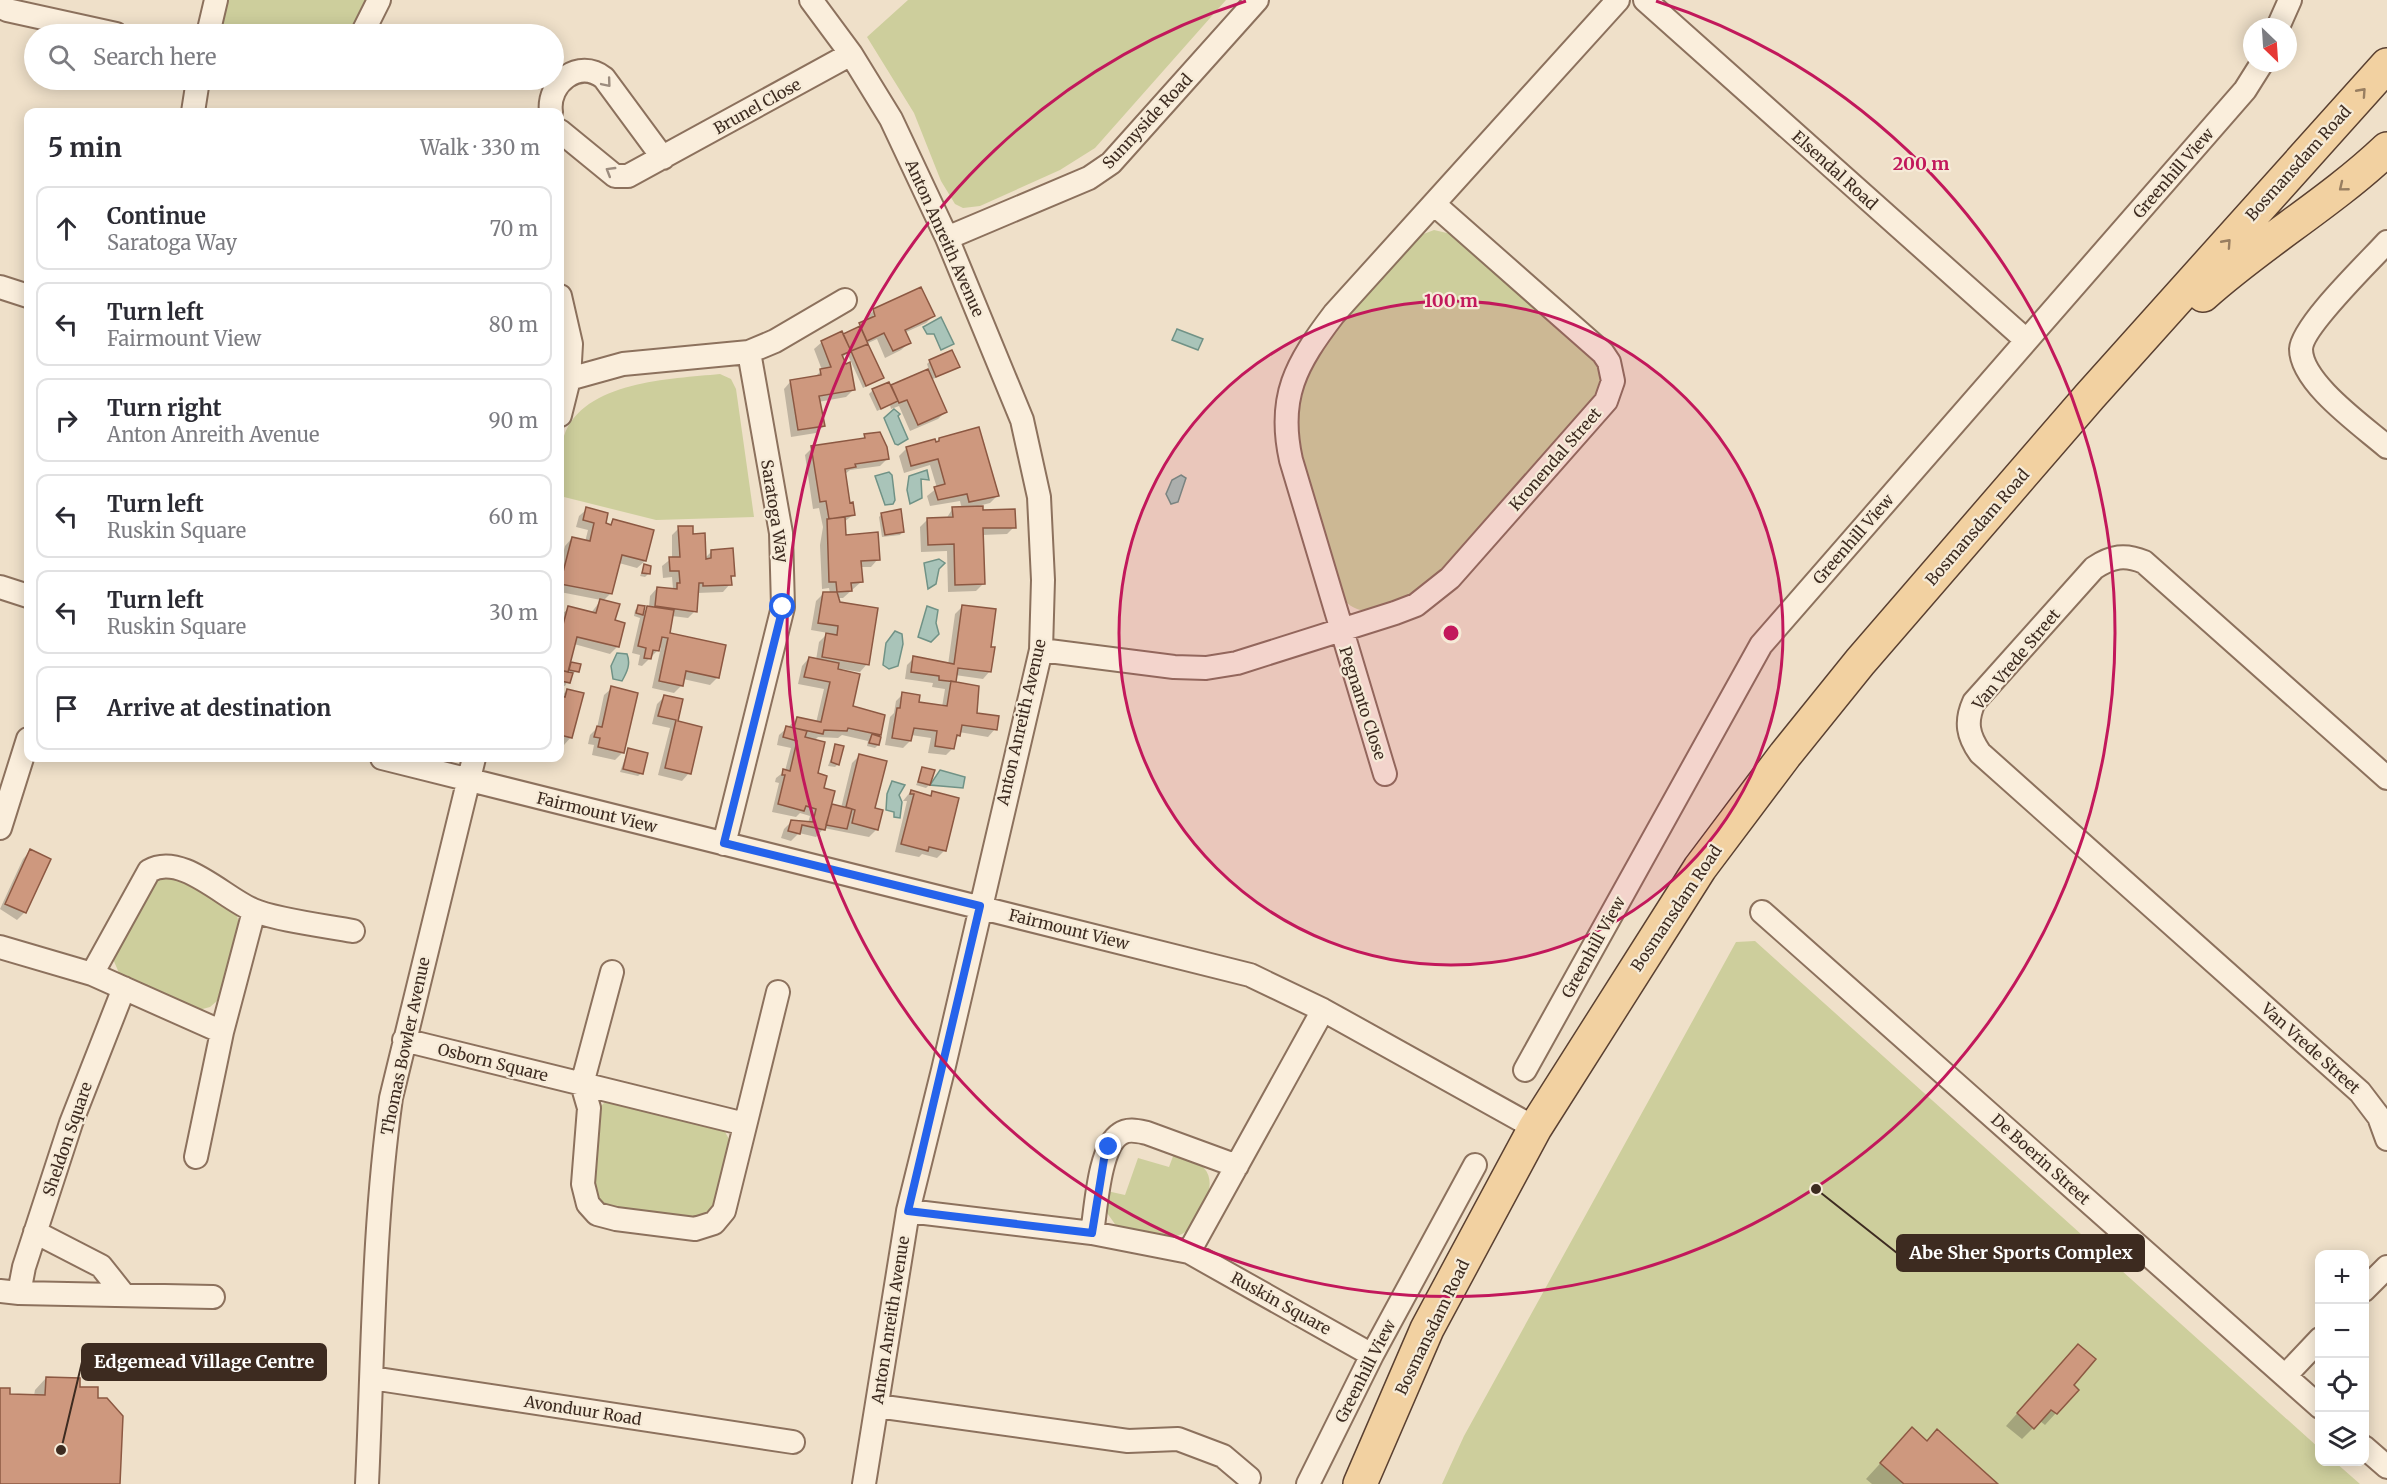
<!DOCTYPE html>
<meta charset="utf-8">
<style>
body{margin:0;font-family:Merriweather,serif;background:#f2f2f3;color:#2b2b33}
.controls{position:absolute;right:18px;bottom:18px;display:grid;overflow:hidden;border-radius:12px;box-shadow:0 3px 15px #0003}
.controls button{width:54px;height:54px;display:grid;place-items:center;padding:0;border:0;border-bottom:2px solid #e1e1e2;background:#fff;color:#2b2b33;font:30px sans-serif}
.compass{position:absolute;left:2243px;top:18px;width:54px;height:54px;border-radius:50%;background:#fff;box-shadow:0 3px 15px #0003;rotate:155deg}
.stop{position:absolute;width:18px;height:18px;margin:-14px;border:4px solid #2563eb;border-radius:50%;background:#fff}
.stop.end{background:#2563eb;border-color:#fff;box-shadow:0 2px 6px #0008}
.list{margin:0;padding:0;list-style:none}
h2{display:flex;justify-content:space-between;align-items:center;height:78px;margin:0;padding:0 24px;font-size:26px}
h2 small{font-size:20px;font-weight:400;color:#7c7c81}
.list li{display:grid;grid-template-columns:39px 1fr auto;gap:18px;align-items:center;box-sizing:border-box;height:84px;margin:0 12px 12px;padding:0 12px;border:2px solid #e1e1e2;border-radius:12px}
.list b{display:block;font-size:22px;white-space:nowrap}
.list p{margin:0;font-size:20px;white-space:nowrap;color:#7c7c81}
.list em{font-size:20px;font-style:normal;color:#7c7c81}
.icon{flex:none;width:33px;height:33px;fill:none;stroke:currentColor;stroke-width:2;stroke-linecap:round;stroke-linejoin:round}
.map{position:relative;flex:none;width:2387px;height:1484px;overflow:hidden}
.search{position:absolute;background:#fff;box-shadow:0 3px 15px #0003;left:24px;top:24px;width:540px;height:66px;display:flex;align-items:center;gap:15px;box-sizing:border-box;padding:0 21px;border-radius:33px;color:#7c7c81;font-size:22px}
.panel{position:absolute;background:#fff;box-shadow:0 3px 15px #0003;left:24px;top:108px;width:540px;height:654px;border-radius:12px}
.map>svg:first-child{display:block}
.green{fill:#cdce9c}
.water{fill:#a9c4b9;stroke:#709286;stroke-width:1.5}
.shadow{fill:#0003}
.building{fill:#ce987e;stroke:#8c5842;stroke-width:1.5}
.lines{fill:none;stroke-linecap:round;stroke-linejoin:round}
.street-casing{stroke:#8c715d;stroke-width:26}
.primary-casing{stroke:#5a4031;stroke-width:36}
.street{stroke:#faeedc;stroke-width:22}
.primary{stroke:#f2d1a1;stroke-width:33}
.oneway{stroke:#9c8c7e}
.oneway2{stroke:#987e60}
.route{stroke:#2563eb;stroke-width:8}
.ring{fill:none;stroke:#c2185b;stroke-width:3}
.labels{text-anchor:middle;stroke-width:4.5;stroke-linejoin:round;paint-order:stroke}
.street-label{font-size:16px;fill:#3d2b20;stroke:#f6ebd8}
.centre{fill:#c2185b;stroke:#f6ebd8;stroke-width:3}
.ring-label{font-size:18px;text-anchor:middle;font-weight:bold;fill:#c2185b;stroke:#f6ebd8;stroke-width:4.5;stroke-linejoin:round;paint-order:stroke}
.leader{fill:none;stroke:#3d2b20;stroke-width:2}
.callout-dot{fill:#3d2b20;stroke:#f6ebd8;stroke-width:2}
.callout{fill:#3d2b20;stroke:#3d2b20;stroke-width:2}
.callout-label{font-size:18px;text-anchor:middle;font-weight:bold;fill:#fff}
</style>
<div class="map">
<svg width="2387" height="1484" viewBox="0 0 2387 1484">
<rect width="100%" height="100%" fill="#efe0c9"/>
<path class="green" d="M228 0H369L350 34H226L222 22Z
M908 0H1226L1095 148 1060 170 980 206 963 208 955 204 941 181 914 113 867 37Z
M1434 230 1451 234 1596 362 1603 378 1598 395 1424 588C1401 602 1362 626 1342 597L1297 445V406L1307 373 1328 339 1421 235Z
M720 374 731 379 736 389 754 517 656 520 560 496C559 476 557 455 564 436 583 381 671 379 720 374Z
M175 876 236 911 240 929 217 1001 210 1007 195 1011 126 978 119 973 113 959 156 880Z
M1755 941 2319 1448 2320 1462H2335L2360 1484H1442L1464 1436 1736 942Z
M611 1100 724 1130 730 1141 716 1204 702 1219 606 1208C584 1196 595 1133 596 1111L605 1102Z
M1175 1151C1185 1156 1197 1160 1204 1168 1220 1186 1198 1215 1187 1231 1168 1245 1138 1232 1117 1227L1105 1210 1107 1191 1125 1195 1138 1158 1169 1167Z"/>
<path class="water" d="M941 317 954 344 941 350 934 334H927L923 327Z
M1177 329 1203 339 1198 350 1172 340Z
M894 409 900 414 898 416 908 439 898 445 895 444 884 418Z
M927 470 929 480 921 479 922 498 910 504 907 490 909 476Z
M889 472 892 475 895 500 893 504 885 505 875 476Z
M1181 475 1186 478 1178 502 1171 504 1166 494 1172 480Z
M939 559 945 563 939 569 936 584 928 589 924 563Z
M927 606 938 610 936 623 939 634 931 642 918 637Z
M895 631 902 634 903 644 898 666 889 669 883 665 886 643Z
M617 653 627 654C631 664 627 672 622 681L613 679 611 666Z
M940 770 965 777 963 788 930 785Z
M892 781 905 785 899 795 902 802 900 818 894 817V812L886 810 887 794Z"/>
<path class="shadow" d="M921 289 933 316 926 323 904 333 909 343 901 350 885 358 877 339 866 344 882 378 863 388 847 353 842 358 853 390 846 397 818 402 824 426 816 433 791 437 784 389 791 381 814 378 822 370 814 349 822 342 854 331 867 321 866 318 873 311Z
M930 361 958 367 931 380 945 412 938 419 910 431 899 406 891 409 890 405 877 411 869 394 873 390 890 388 929 370 927 364Z
M865 436 887 459 880 466 850 470 844 475 849 504 854 514 844 522 845 537 878 559 871 567H860L861 582 843 598H837L867 664 860 672 835 668 852 707 879 734 876 737 878 745 875 748 867 746 868 741 842 735 838 738 818 737 814 741 816 775 830 805 841 808 852 763 859 756 877 829 869 837 824 828 816 837 799 833 791 841 781 838 784 829 791 822 808 823 810 816 800 813 796 817 772 812 779 783 775 782 776 778 785 771 791 748 777 745 779 735 797 719 816 723 824 689 798 684 802 666 809 658 816 660 819 642 828 633 811 630 816 601 824 593H830L829 588 822 589 820 545 823 527 819 508 813 509 805 455 812 448 861 440Z
M940 440 997 496 990 503 966 509 1014 511V527L1007 534 982 535 984 583 976 591 948 592 947 551 921 552 920 527 928 519H946L953 508 962 509 960 501 930 506 927 496 937 488 930 465 904 473 899 456 907 448 935 445Z
M587 509 604 524 609 526 614 521 645 561 637 568 619 563 611 593 603 601 613 622 618 646 610 654 574 644 568 667 572 663 578 671 571 674 565 686 560 685 561 615 569 608 591 613 601 600 560 592V566L565 546 572 538 585 542 588 530 576 527 579 516Z
M882 514 903 531 900 535 882 537 879 517Z
M679 528 692 535 705 558 712 551 733 575 730 584 723 592 697 593 695 611 688 618 672 616 669 634 718 677 710 685 683 679 682 685 674 693 652 688 661 647 642 666 638 665 640 655 632 653 640 618 634 616 635 610 639 607 642 613 649 607 650 596 657 588 673 589 672 577 663 578 662 566 672 558V535Z
M644 566 648 574 645 577 640 576Z
M963 606 990 648V671L983 679 955 675 954 684 975 714 995 729 988 737 959 732 953 748 946 755 928 753 931 738 911 735 910 741 903 748 885 745 890 717 894 713 896 701 903 694 917 703 942 707 945 689 932 687 933 683 905 679 907 665 914 658 948 665 955 614Z
M612 688 622 753 615 760 592 755 594 745 588 744 590 735 597 728 604 695Z
M567 690 571 737 564 745 560 744V698Z
M664 697 677 720 675 722 700 728 689 773 682 781 658 775 670 728 652 724 657 704Z
M836 745 838 764 835 767 828 766Z
M628 750 642 773 638 776 620 772Z
M923 769 929 785 926 788 916 785Z
M911 791 929 797 933 793 945 850 937 858 922 854 919 857 895 852 907 801H903Z
M30 851 25 912 17 920 0 909 23 859Z
M2067 1357 2072 1385 2077 1390 2045 1425 2040 1421 2022 1439 2006 1426Z
M46 1378 78 1388 96 1399 118 1484H0V1389L8 1395 34 1396 35 1390Z
M1937 1431 1996 1484H1872L1866 1479 1897 1445 1926 1442Z"/>
<path class="building" d="M921 287 935 316 905 330 911 343 893 351 884 333 867 341 859 323 875 316 873 309Z
M860 326 868 344 851 351 843 334Z
M842 331 851 351 842 355 846 364 850 362 855 390 819 396 825 426 798 430 790 380 821 375 820 369 831 367 821 341Z
M868 344 884 378 866 386 851 351Z
M952 350 960 367 936 377 929 360Z
M928 369 947 412 918 425 907 400 899 403 891 385Z
M889 382 898 401 881 409 872 389Z
M979 427 999 496 969 502 967 494 938 500 934 487 945 484 938 459 911 466 906 447 935 439 936 442 939 441V438Z
M880 432 887 447 889 459 855 464 856 467 845 469 850 503 853 502 855 515 829 519 826 501 820 502 811 446 865 438 864 434Z
M983 506V510L1015 509 1016 528H983L985 584 955 585 954 544 928 545 927 518 953 517 952 507Z
M586 507 608 513 606 523 611 525 613 519 654 530 646 561 622 555 612 594 560 584 572 537 590 541 594 523 583 520Z
M901 509 904 532 885 535 881 513Z
M845 517 846 535 878 532 880 560 861 561 863 582 851 583 852 591 837 592 836 582H829L827 519Z
M678 526H693V534L705 533 706 559 711 558V550L733 548 735 576H731L732 585 703 586V583H699L697 612 655 606 657 587 677 589V583H680L679 571H670L669 557H680Z
M644 564 651 566 650 574 642 573Z
M823 592H837L840 602 878 608 869 665 822 657 826 633 837 635 838 626 818 623Z
M600 599 620 604 615 620 625 623 619 647 577 637 568 672 560 670V636L568 606 596 613Z
M638 605 645 606 643 615 636 613Z
M962 605 996 609 991 647H995L991 672 958 668 956 682 939 680V676L911 672 913 656 954 664Z
M647 606 674 610 670 633 726 645 719 678 686 671 683 686 659 681 668 638 662 637 659 651 653 650 651 659 644 658 646 648 638 646Z
M809 657 839 663 838 669 860 674 853 706 885 715 881 735 848 728 847 731 824 730 823 734 794 728 797 717 821 722 830 682 804 677Z
M571 662 581 664 579 672 569 670Z
M560 670 573 673 570 683 561 681 560 688Z
M951 681 979 686 977 713 999 716 997 730 962 725 960 736 957 735 954 749 935 746 937 731 914 728 911 741 892 738 897 708H900L902 692 920 695 919 702 947 706Z
M611 686 638 693 624 753 598 747 600 738 594 737 597 726 602 727Z
M567 689 584 693 572 738 560 735V696L565 697Z
M664 695 683 699 678 721 702 727 691 774 665 768 676 720 658 716Z
M786 726 807 731 805 737 825 742 818 773 827 776 824 788 835 791 825 830 802 825 800 834 788 831 791 820 813 822 816 809 806 806 804 811 778 804 785 775H782L783 769 790 771 797 741 783 737Z
M872 734 881 737 879 745 869 743Z
M835 744 844 746 839 765 831 762Z
M628 748 648 753 643 774 623 769Z
M859 754 887 761 875 808 883 810 878 830 852 823 855 810 846 807Z
M922 767 935 770 930 785 918 782Z
M911 790 931 796 932 791 959 798 946 851 929 847 928 851 901 844 914 794H910Z
M832 804 852 809 847 829 826 825Z
M30 849 51 859 26 913 5 904Z
M2078 1344 2096 1359 2074 1385 2079 1390 2057 1414 2051 1410 2034 1429 2017 1413Z
M46 1377 80 1378V1387H98V1398H107L123 1416 120 1484H0V1388H10V1394L45 1395Z
M1912 1427 1927 1441 1937 1429 1998 1484H1904L1880 1463Z"/>
<g class="lines">
<defs>
<path id="street" d="M811 0 851 54 891 119 947 238 1022 420 1039 497 1043 580 1041 650 943 1070 908 1211 864 1484
M1645 0 2026 340
M0 6 7 10 116 34
M2278 27 2290 0
M208 34 216 0
M362 34 379 0
M193 112 198 80
M551 112C547 83 579 58 604 78L663 158
M560 131 615 176H628L851 54
M947 238 1089 178 1111 163 1257 0
M2387 242C2369 262 2302 326 2301 349 2301 383 2363 426 2387 447
M0 287 28 296
M560 296 571 344 569 379
M560 415 569 379 623 364 749 352 775 341 845 300
M0 587 28 596
M1041 650 1174 667 1206 668 1237 663 1395 613 1416 605 1450 578 1606 401 1613 381 1609 362 1603 353 1434 204
M382 758 1250 975 1323 1010 1535 1128
M1385 774 1291 460C1277 397 1296 364 1334 314L1618 0
M2387 778 2144 562C2125 554 2112 556 2094 568L1974 702C1965 722 1968 736 1980 753L2360 1092 2379 1117 2387 1139
M0 828 28 739
M724 844 783 607 781 533 749 352
M1762 912 2320 1407
M0 947 92 974 222 1032
M612 972 582 1084 589 1108 583 1184 588 1204 597 1214 616 1219 695 1229 714 1223 724 1211 778 992
M92 974 149 871C181 852 224 898 253 910 276 920 326 926 353 931
M404 1040 745 1124
M1525 1070 1761 645 2245 90 2262 63
M196 1157 222 1032 254 911
M908 1211 1092 1233 1189 1252 1372 1355
M35 1232 101 1266 124 1295
M1092 1233C1096 1209 1099 1147 1120 1134 1128 1128 1138 1131 1147 1133L1237 1166
M1189 1252 1323 1010
M2364 1290 2387 1267
M0 1291 19 1293 213 1297
M19 1293 24 1267 71 1123 124 988
M2285 1376 2320 1339
M372 1378 793 1442
M877 1406 1128 1441 1178 1439 1223 1456 1249 1478
M2364 1447 2387 1467
M367 1484C373 1356 373 1226 391 1098L474 758
M1308 1484 1372 1355 1475 1165"/>
<path id="primary" d="M2203 295C2262 242 2330 203 2387 149
M1360 1484 1427 1329 1535 1128 1700 868 1785 755 1860 662 2090 396 2387 65"/>
</defs>
<use href="#street" class="street-casing"/>
<use href="#primary" class="primary-casing"/>
<use href="#street" class="street"/>
<use href="#primary" class="primary"/>
</g>
<defs><path id="oneway-chevron" d="M-2-3.5L2.5 0L-2 3.5" fill="none" stroke-width="1.6" stroke-linecap="round" stroke-linejoin="round" transform="scale(1.5)"/></defs>
<g class="oneway">
<use href="#oneway-chevron" transform="translate(607 83) rotate(50)"/>
<use href="#oneway-chevron" transform="translate(610 171) rotate(-149)"/>
</g>
<g class="oneway2">
<use href="#oneway-chevron" transform="translate(2362 92) rotate(-48)"/>
<use href="#oneway-chevron" transform="translate(2343 187) rotate(141)"/>
<use href="#oneway-chevron" transform="translate(2227 243) rotate(-48)"/>
</g>
<g class="lines">
<path class="route" d="M783 607 724 843 980 906 908 1211 1092 1233 1104 1159 1109 1147"/>
</g>
<circle cx="1451" cy="633" r="332" fill="#c2185b" fill-opacity=".12"/>
<g class="ring">
<circle cx="1451" cy="633" r="332"/>
<path d="M1656 1A664 664 0 1 1 1246 1"/>
</g>
<g class="labels">
<g class="street-label">
<text transform="translate(757 106) rotate(-29)" y="6">Brunel Close</text>
<text transform="translate(1147 121) rotate(-47)" y="6">Sunnyside Road</text>
<text transform="translate(2298 163) rotate(-48)" y="6">Bosmansdam Road</text>
<text transform="translate(1835 170) rotate(42)" y="6">Elsendal Road</text>
<text transform="translate(2173 173) rotate(-49)" y="6">Greenhill View</text>
<text transform="translate(945 238) rotate(66)" y="6">Anton Anreith Avenue</text>
<text transform="translate(1555 459) rotate(-49)" y="6">Kronendal Street</text>
<text transform="translate(775 511) rotate(81)" y="6">Saratoga Way</text>
<text transform="translate(1977 527) rotate(-49)" y="6">Bosmansdam Road</text>
<text transform="translate(1853 539) rotate(-49)" y="6">Greenhill View</text>
<text transform="translate(2016 659) rotate(-50)" y="6">Van Vrede Street</text>
<text transform="translate(1363 703) rotate(72)" y="6">Pegnanto Close</text>
<text transform="translate(1021 722) rotate(-77)" y="6">Anton Anreith Avenue</text>
<text transform="translate(597 812) rotate(14)" y="6">Fairmount View</text>
<text transform="translate(1676 908) rotate(-56)" y="6">Bosmansdam Road</text>
<text transform="translate(1069 929) rotate(14)" y="6">Fairmount View</text>
<text transform="translate(1593 947) rotate(-61)" y="6">Greenhill View</text>
<text transform="translate(405 1046) rotate(-78)" y="6">Thomas Bowler Avenue</text>
<text transform="translate(2311 1048) rotate(42)" y="6">Van Vrede Street</text>
<text transform="translate(493 1062) rotate(14)" y="6">Osborn Square</text>
<text transform="translate(67 1139) rotate(-71)" y="6">Sheldon Square</text>
<text transform="translate(2041 1159) rotate(42)" y="6">De Boerin Street</text>
<text transform="translate(1281 1303) rotate(29)" y="6">Ruskin Square</text>
<text transform="translate(890 1320) rotate(-81)" y="6">Anton Anreith Avenue</text>
<text transform="translate(1432 1327) rotate(-64)" y="6">Bosmansdam Road</text>
<text transform="translate(1365 1371) rotate(-63)" y="6">Greenhill View</text>
<text transform="translate(583 1410) rotate(9)" y="6">Avonduur Road</text>
</g>
</g>
<circle cx="1451" cy="633" r="9" class="centre"/>
<g class="ring-label">
<text x="1921" y="170">200 m</text>
<text x="1451" y="307">100 m</text>
</g>
<path class="leader" d="M1816 1189L1897 1253M61 1450L82 1362"/>
<g class="callout-dot">
<circle cx="1816" cy="1189" r="6"/>
<circle cx="61" cy="1450" r="6"/>
</g>
<g class="callout">
<rect x="1897" y="1235" width="247" height="36" rx="6"/>
<rect x="82" y="1344" width="244" height="36" rx="6"/>
</g>
<g class="callout-label">
<text x="2021" y="1259">Abe Sher Sports Complex</text>
<text x="204" y="1368">Edgemead Village Centre</text>
</g>
</svg>
<div class="controls">
<button>+</button>
<button>−</button>
<button><svg class="icon" aria-label="locate" viewBox="0 0 24 24"><circle cx="12" cy="12" r="6"/><path d="M12 2v4M12 18v4M2 12h4M18 12h4"/></svg></button>
<button><svg class="icon" aria-label="layers" viewBox="0 0 24 24"><path d="M12 4l9 5-9 5-9-5zM3 14l9 5 9-5"/></svg></button>
</div>
<svg class="compass" viewBox="-18 -18 36 36"><path d="M0-13l5 13h-10z" fill="#e53935"/><path d="M0 13l5-13h-10z" fill="#7c7c81"/></svg>
<div class="stop" style="left:783px;top:607px"></div>
<div class="stop end" style="left:1109px;top:1147px"></div>
<div class="search"><svg class="icon" aria-label="search" viewBox="0 0 24 24"><circle cx="10" cy="10" r="6"/><path d="M15 15l6 6"/></svg>Search here</div>
<section class="panel">
<h2>5 min<small>Walk · 330 m</small></h2>
<ul class="list">
<li><svg class="icon" aria-label="ahead" viewBox="0 0 24 24"><path d="M12 20V5M6 11l6-6 6 6"/></svg><div><b>Continue</b><p>Saratoga Way</p></div><em>70 m</em></li>
<li><svg class="icon" aria-label="left" viewBox="0 0 24 24"><path d="M17 20v-9H6M10 6l-5 5 5 5"/></svg><div><b>Turn left</b><p>Fairmount View</p></div><em>80 m</em></li>
<li><svg class="icon" aria-label="right" viewBox="0 0 24 24"><path d="M7 20v-9h11M14 6l5 5-5 5"/></svg><div><b>Turn right</b><p>Anton Anreith Avenue</p></div><em>90 m</em></li>
<li><svg class="icon" aria-label="left" viewBox="0 0 24 24"><path d="M17 20v-9H6M10 6l-5 5 5 5"/></svg><div><b>Turn left</b><p>Ruskin Square</p></div><em>60 m</em></li>
<li><svg class="icon" aria-label="left" viewBox="0 0 24 24"><path d="M17 20v-9H6M10 6l-5 5 5 5"/></svg><div><b>Turn left</b><p>Ruskin Square</p></div><em>30 m</em></li>
<li><svg class="icon" aria-label="arrive" viewBox="0 0 24 24"><path d="M6 21V4h12l-3 4 3 4H6"/></svg><div><b>Arrive at destination</b></div></li>
</ul>
</section>
</div>
